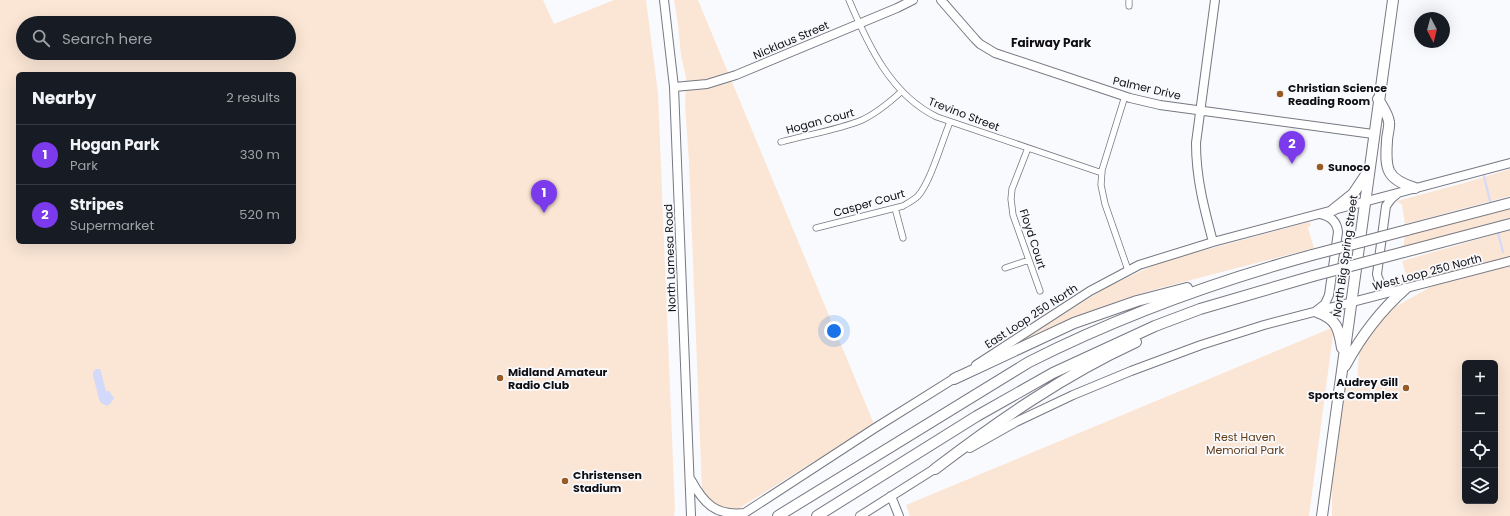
<!DOCTYPE html>
<meta charset="utf-8">
<style>
body{margin:0;font-family:Poppins,sans-serif;background:#242831;color:#f1f3f6}
.controls{position:absolute;right:12px;bottom:12px;display:grid;overflow:hidden;border-radius:6px;box-shadow:0 4px 16px #0002}
.controls button{width:36px;height:36px;display:grid;place-items:center;padding:0;border:0;border-bottom:1px solid #363941;background:#171b24;color:#f1f3f6;font:20px sans-serif}
.compass{position:absolute;left:1414px;top:12px;width:36px;height:36px;border-radius:50%;background:#171b24;box-shadow:0 4px 16px #0002;rotate:173deg}
.you{position:absolute;left:834px;top:331px;width:14px;height:14px;margin:-10px;border:3px solid #fff;border-radius:50%;background:#1a73e8;box-shadow:0 0 0 6px #1a73e833}
.badge{display:grid;place-items:center;width:26px;height:26px;border-radius:50%;background:#7c3aed;color:#fff;font-size:13px;font-weight:700}
.pin{position:absolute;translate:-50% -33px;filter:drop-shadow(0 1px 2px #0008)}
.pin::after{content:'';position:absolute;top:21px;width:14px;height:12px;background:inherit;clip-path:polygon(0 0,100% 0,50% 100%)}
.list{margin:0;padding:0;list-style:none}
h2{display:flex;justify-content:space-between;align-items:center;height:52px;margin:0;padding:0 16px;font-size:17px}
h2 small{font-size:13px;font-weight:400;color:#9ea1a6}
.list li{display:grid;grid-template-columns:26px 1fr auto;gap:12px;align-items:center;box-sizing:border-box;height:60px;padding:0 16px;border-top:1px solid #363941}
.list b{display:block;font-size:15px;white-space:nowrap}
.list p{margin:0;font-size:13px;white-space:nowrap;color:#9ea1a6}
.list em{font-size:13px;font-style:normal;color:#9ea1a6}
.icon{flex:none;width:22px;height:22px;fill:none;stroke:currentColor;stroke-width:2;stroke-linecap:round;stroke-linejoin:round}
.map{position:relative;flex:none;width:1510px;height:516px;overflow:hidden}
.search{position:absolute;background:#171b24;box-shadow:0 4px 16px #0002;left:16px;top:16px;width:280px;height:44px;display:flex;align-items:center;gap:10px;box-sizing:border-box;padding:0 14px;border-radius:22px;color:#9ea1a6;font-size:15px}
.panel{position:absolute;background:#171b24;box-shadow:0 4px 16px #0002;left:16px;top:72px;width:280px;height:172px;border-radius:6px}
.map>svg:first-child{display:block}
.green{fill:#fbe6d5;fill-rule:evenodd}
.water{fill:#d2d9fa}
.lines{fill:none;stroke-linecap:round;stroke-linejoin:round}
.stream{stroke:#d2d9fa;stroke-width:2}
.street-casing{stroke:#767882;stroke-width:7}
.secondary-casing{stroke:#767882;stroke-width:10}
.highway-casing{stroke:#767882;stroke-width:12}
.street{stroke:#fff;stroke-width:5.5}
.secondary{stroke:#fff;stroke-width:8}
.highway{stroke:#fff;stroke-width:10}
.highway-bridge-casing{stroke:#767882;stroke-width:12;stroke-linecap:butt}
.highway-bridge{stroke:#fff;stroke-width:10}
.poi-dot{fill:#995b21;stroke:#f9fafe;stroke-width:1.5}
.labels{text-anchor:middle;stroke-width:3.5;stroke-linejoin:round;paint-order:stroke}
.street-label{font-size:11px;fill:#0f0f13;stroke:#f9fafe}
.poi-label{font-size:11px;font-weight:bold;fill:#0f0f13;stroke:#f9fafe;text-anchor:start}
.park-label{font-size:11px;fill:#613913;stroke:#f9fafe}
.neighbourhood-label{font-size:12px;font-weight:bold;fill:#0f0f13;stroke:#f9fafe}
</style>
<div class="map">
<svg width="1510" height="516" viewBox="0 0 1510 516">
<rect width="100%" height="100%" fill="#f9fafe"/>
<path class="green" d="M0 0H543L554 24 614 0H646L658 93 675 510 674 516H0ZM23 23H289V53H23ZM18 74H294V242H18Z
M674 0H698L874 424 738 509C719 510 714 507 702 491L689 162 685 105 686 78 681 55 678 25Z
M1510 169V196L1405 224 1402 205 1397 201 1464 183Z
M1510 208V218L1403 247 1405 235Z
M1309 222 1311 225 1308 228 1314 248 1160 288 1126 298 1073 318 1028 340 1026 338 1107 287 1152 266 1172 259Z
M1510 230V257L1398 287 1396 281 1407 278 1402 261Z
M1510 266V516H1332V442L1339 392 1357 383 1359 352 1377 317 1441 281 1440 282ZM1465 363H1495V501H1465Z
M1334 327 1309 516H910L906 505Z"/>
<path class="water" d="M96 369H100L101 372 106 391H109L114 398 111 403 107 406 101 403 99 399 93 375V372Z"/>
<g class="lines">
<path class="stream" d="M1484 176 1490 201
M1498 233 1503 252"/>
<defs>
<path id="street" d="M849 0C868 45 891 95 937 117L1102 173
M1129 6V0
M1125 96 1102 170 1101 185 1105 204 1128 270
M781 142C806 135 838 130 862 120 877 113 890 102 902 91
M1028 148 1012 189 1011 199 1013 215 1040 291
M895 208 903 238
M816 228 903 206C908 203 914 200 918 196 931 181 942 141 950 122
M1005 268 1029 260"/>
<path id="secondary" d="M664 0 674 87 691 516
M941 0 975 39 980 44 995 53 1130 98 1160 105 1373 134
M674 87 707 84 736 75 897 8 913 0
M1213 242C1204 208 1196 178 1196 143L1215 0
M1395 292C1385 289 1379 285 1377 274L1386 206 1391 199 1397 194
M1316 311 1325 304 1329 295 1338 232C1337 221 1330 216 1320 214
M976 365 1090 291 1139 265 1213 242 1510 163
M970 448 1016 422 1073 395 1131 371 1201 345 1264 325 1510 261
M691 480C704 504 716 516 744 513
M891 496 899 516
M740 516 875 428 958 376
M860 516 939 466"/>
<path id="highway" d="M1378 99C1382 106 1388 114 1389 122 1390 127 1387 135 1387 141 1385 169 1386 179 1415 188
M1333 210 1353 194 1367 173
M1407 230 1510 203
M1404 252 1510 224
M1317 312C1337 319 1339 329 1342 348
M1345 366C1361 336 1379 312 1405 289
M954 379 1074 323 1137 301 1187 288
M935 469C998 421 1064 375 1136 342
M778 516 1029 362C1120 316 1214 282 1312 255
M817 516 977 416 1053 373 1155 326 1200 309 1313 276
M1322 516 1393 0"/>
</defs>
<use href="#street" class="street-casing"/>
<use href="#secondary" class="secondary-casing"/>
<use href="#highway" class="highway-casing"/>
<use href="#street" class="street"/>
<use href="#secondary" class="secondary"/>
<use href="#highway" class="highway"/>
<defs>
<path id="highway-bridge" d="M1312 255 1407 230
M1313 276 1404 252"/>
</defs>
<use href="#highway-bridge" class="highway-bridge-casing"/>
<use href="#highway-bridge" class="highway-bridge"/>
</g>
<g class="poi-dot">
<circle cx="1280" cy="94" r="4"/>
<circle cx="1320" cy="167" r="4"/>
<circle cx="500" cy="378" r="4"/>
<circle cx="1406" cy="388" r="4"/>
<circle cx="565" cy="481" r="4"/>
</g>
<g class="labels">
<g class="street-label">
<text transform="translate(791 40) rotate(-23)" y="4">Nicklaus Street</text>
<text transform="translate(1147 88) rotate(13)" y="4">Palmer Drive</text>
<text transform="translate(964 114) rotate(21)" y="4">Trevino Street</text>
<text transform="translate(820 121) rotate(-15)" y="4">Hogan Court</text>
<text transform="translate(869 203) rotate(-16)" y="4">Casper Court</text>
<text transform="translate(1033 239) rotate(72)" y="4">Floyd Court</text>
<text transform="translate(1345 256) rotate(-82)" y="4">North Big Spring Street</text>
<text transform="translate(670 258) rotate(-92)" y="4">North Lamesa Road</text>
<text transform="translate(1427 272) rotate(-15)" y="4">West Loop 250 North</text>
<text transform="translate(1031 316) rotate(-33)" y="4">East Loop 250 North</text>
</g>
<g class="poi-label">
<text x="1288" y="92">Christian Science<tspan x="1288" dy="13">Reading Room</tspan></text>
<text x="1328" y="171">Sunoco</text>
<text x="508" y="376">Midland Amateur<tspan x="508" dy="13">Radio Club</tspan></text>
<text x="1398" y="386" text-anchor="end">Audrey Gill<tspan x="1398" dy="13">Sports Complex</tspan></text>
<text x="573" y="479">Christensen<tspan x="573" dy="13">Stadium</tspan></text>
</g>
<g class="park-label">
<text x="1245" y="441">Rest Haven<tspan x="1245" dy="13">Memorial Park</tspan></text>
</g>
<g class="neighbourhood-label">
<text x="1051" y="47">Fairway Park</text>
</g>
</g>
</svg>
<div class="controls">
<button>+</button>
<button>−</button>
<button><svg class="icon" aria-label="locate" viewBox="0 0 24 24"><circle cx="12" cy="12" r="6"/><path d="M12 2v4M12 18v4M2 12h4M18 12h4"/></svg></button>
<button><svg class="icon" aria-label="layers" viewBox="0 0 24 24"><path d="M12 4l9 5-9 5-9-5zM3 14l9 5 9-5"/></svg></button>
</div>
<svg class="compass" viewBox="-18 -18 36 36"><path d="M0-13l5 13h-10z" fill="#e53935"/><path d="M0 13l5-13h-10z" fill="#9ea1a6"/></svg>
<div class="you"></div>
<div class="pin badge" style="left:544px;top:213px">1</div>
<div class="pin badge" style="left:1292px;top:164px">2</div>
<div class="search"><svg class="icon" aria-label="search" viewBox="0 0 24 24"><circle cx="10" cy="10" r="6"/><path d="M15 15l6 6"/></svg>Search here</div>
<section class="panel">
<h2>Nearby<small>2 results</small></h2>
<ul class="list">
<li><span class="badge">1</span><div><b>Hogan Park</b><p>Park</p></div><em>330 m</em></li>
<li><span class="badge">2</span><div><b>Stripes</b><p>Supermarket</p></div><em>520 m</em></li>
</ul>
</section>
</div>
